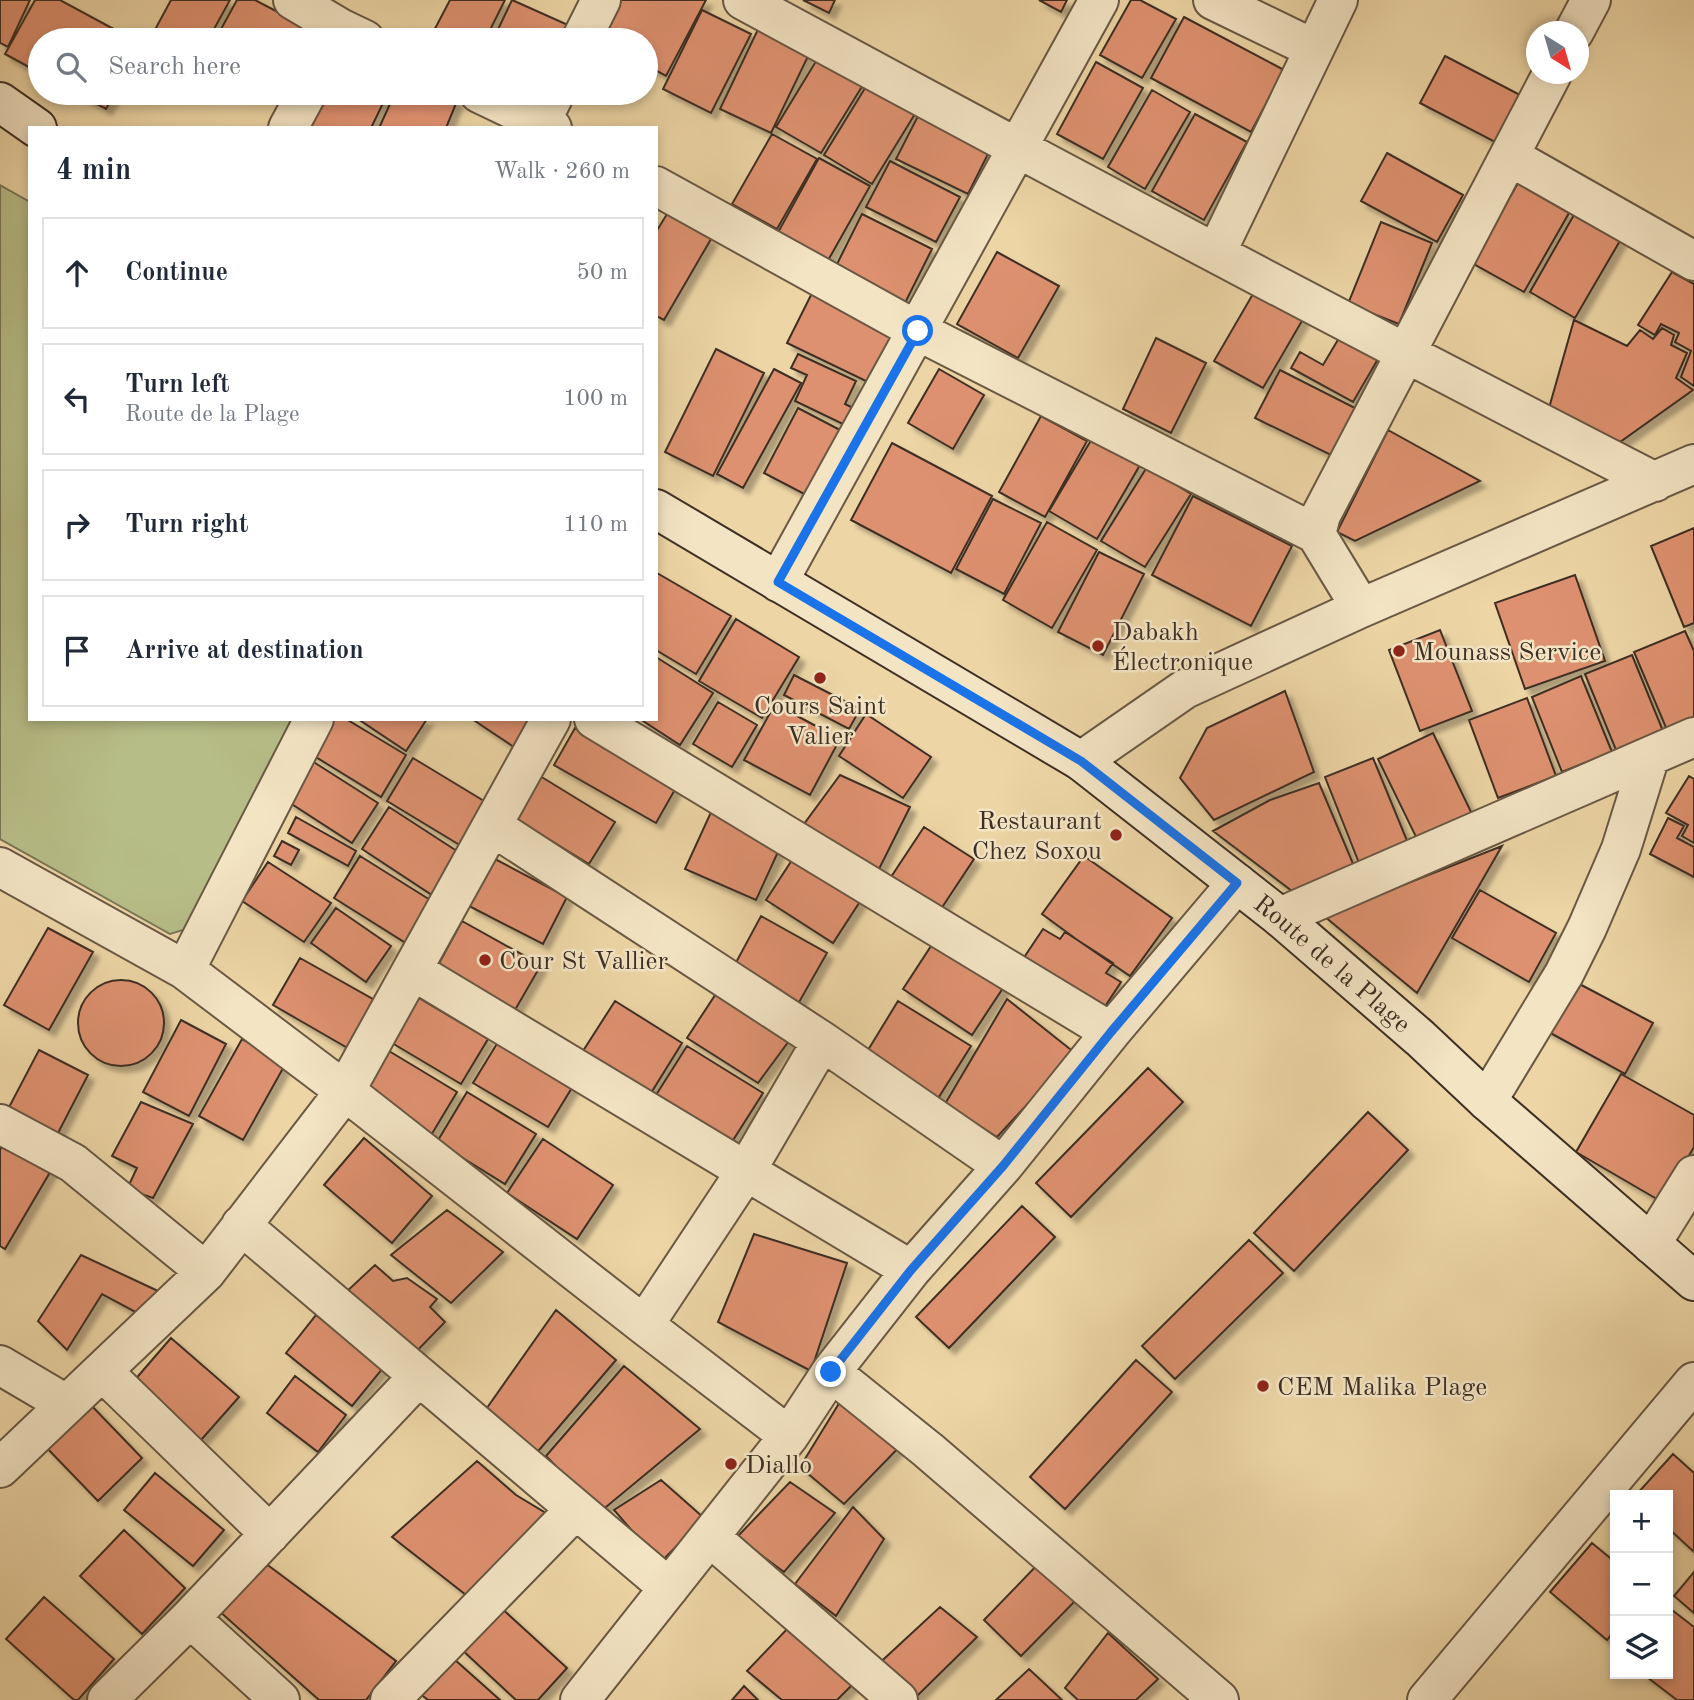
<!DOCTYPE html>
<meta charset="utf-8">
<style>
body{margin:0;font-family:"Old Standard TT",serif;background:#f2f2f3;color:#1f2937}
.controls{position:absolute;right:21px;bottom:21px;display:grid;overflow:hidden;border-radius:0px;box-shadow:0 4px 10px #0003}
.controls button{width:63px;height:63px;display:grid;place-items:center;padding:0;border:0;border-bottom:2px solid #e0e1e3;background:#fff;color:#1f2937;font:35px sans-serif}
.compass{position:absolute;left:1526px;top:21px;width:63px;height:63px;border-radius:50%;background:#fff;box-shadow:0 4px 10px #0003;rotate:143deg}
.stop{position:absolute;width:21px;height:21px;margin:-16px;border:5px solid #1a73e8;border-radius:50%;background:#fff}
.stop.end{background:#1a73e8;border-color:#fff;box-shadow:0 2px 7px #0008}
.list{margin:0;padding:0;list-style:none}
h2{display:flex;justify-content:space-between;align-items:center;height:91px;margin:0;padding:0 28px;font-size:30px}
h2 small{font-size:23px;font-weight:400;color:#747a83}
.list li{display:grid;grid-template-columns:46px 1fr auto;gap:21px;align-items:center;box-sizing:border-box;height:112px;margin:0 14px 14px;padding:0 14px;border:2px solid #e0e1e3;border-radius:0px}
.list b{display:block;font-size:26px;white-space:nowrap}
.list p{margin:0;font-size:23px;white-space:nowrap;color:#747a83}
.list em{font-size:23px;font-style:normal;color:#747a83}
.icon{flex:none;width:38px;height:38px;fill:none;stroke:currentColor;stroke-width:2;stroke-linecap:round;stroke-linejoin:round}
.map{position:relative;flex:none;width:1694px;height:1700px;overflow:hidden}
.search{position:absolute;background:#fff;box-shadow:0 4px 10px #0003;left:28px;top:28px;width:630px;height:77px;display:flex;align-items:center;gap:18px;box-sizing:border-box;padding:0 24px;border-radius:38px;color:#747a83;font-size:26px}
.panel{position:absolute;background:#fff;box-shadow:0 4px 10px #0003;left:28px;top:126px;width:630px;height:595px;border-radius:0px}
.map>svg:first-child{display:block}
.green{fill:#b7bd87;stroke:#7a7656;stroke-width:2}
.building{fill:#de916f;stroke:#3d2f24;stroke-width:2;filter:url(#shadow)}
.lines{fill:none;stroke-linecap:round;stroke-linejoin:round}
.street-casing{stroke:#695844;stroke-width:42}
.secondary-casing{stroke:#3d2f24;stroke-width:42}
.street{stroke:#f3e4c4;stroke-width:38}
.secondary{stroke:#f3e4c4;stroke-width:38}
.route{stroke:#1a73e8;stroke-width:9}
.poi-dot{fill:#8f2418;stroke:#f3e4c4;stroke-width:2.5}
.labels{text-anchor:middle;stroke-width:5;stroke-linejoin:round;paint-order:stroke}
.poi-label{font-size:26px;fill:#3d2f24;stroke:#f3e4c4;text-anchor:start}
.street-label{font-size:26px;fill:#3d2f24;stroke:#f3e4c4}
</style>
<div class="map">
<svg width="1694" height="1700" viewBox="0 0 1694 1700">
<defs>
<filter id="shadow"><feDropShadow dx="6" dy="6" stdDeviation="2" flood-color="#0004"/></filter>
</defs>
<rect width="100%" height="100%" fill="#edd5a5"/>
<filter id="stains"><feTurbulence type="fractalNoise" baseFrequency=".00286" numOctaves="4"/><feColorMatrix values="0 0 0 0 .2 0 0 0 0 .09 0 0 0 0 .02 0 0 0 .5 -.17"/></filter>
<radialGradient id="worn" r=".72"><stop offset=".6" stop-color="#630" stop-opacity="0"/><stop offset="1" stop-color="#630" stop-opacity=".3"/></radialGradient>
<path class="green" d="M0 185 30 202V719H296L196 926 170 934 0 839Z"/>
<path class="building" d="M0 0H30L8 47 0 43Z
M35 0H60L134 40H40V73L5 54Z
M171 0H230L208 40H158L151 37Z
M237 0H255L318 33 315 40H215Z
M450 0H505L485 40H429Z
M512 0 568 25 561 40H493Z
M621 0H706L666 76 646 65V40H601Z
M803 0H835L829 13Z
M1039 0H1067L1061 12Z
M1131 0H1140L1176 19 1142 78 1100 55Z
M702 10 751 34 711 113 663 89Z
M1184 17 1284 70 1251 132 1151 78Z
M761 23 812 48 771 133 720 109Z
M821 53 866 80 821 153 776 127Z
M1445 56 1522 96 1497 143 1420 103Z
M1096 62 1143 88 1103 159 1057 134Z
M870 80 918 109 872 184 824 155Z
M1152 90 1190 112 1145 189 1108 167Z
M76 93H115L106 109Z
M327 93H388L371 128H310Z
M395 93H437L457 101 446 128H379Z
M919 114 990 150 968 194 896 159Z
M1195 114 1247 142 1204 220 1152 191Z
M772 134 817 159 777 229 732 204Z
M1387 153 1463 195 1437 242 1361 201Z
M819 158 870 186 826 264 776 236Z
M890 161 960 197 936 242 866 207Z
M1518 183 1569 213 1524 292 1472 263Z
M1575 213 1621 239 1575 318 1530 292Z
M667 214 711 239 664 320 656 316V232Z
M862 214 932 249 905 303 835 268Z
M1381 222 1432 243 1399 324 1348 304Z
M997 252 1059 286 1018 358 957 324Z
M1672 272 1694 284V386L1681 377 1691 351 1675 342 1679 333 1661 324 1655 335 1638 325Z
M1257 287 1306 314 1263 388 1214 361Z
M812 293 894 332 870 383 787 343Z
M1574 320 1627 346 1640 330 1653 339 1662 328 1674 335 1671 345 1687 353 1676 378 1693 390 1613 447 1549 408Z
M1156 338 1206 363 1171 433 1123 409Z
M1339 338 1378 359 1353 402 1291 368 1300 352 1323 365Z
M716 349 764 373 713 476 665 452Z
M798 354 856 381 845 404 855 409 847 426 795 401 807 375 791 368Z
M774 369 801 383 743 488 717 474Z
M939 369 984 395 953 449 908 423Z
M1280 370 1355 408 1331 455 1255 418Z
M798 408 842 431 808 496 764 473Z
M1041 416 1087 441 1045 517 999 492Z
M1388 430 1480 481 1355 541 1337 532Z
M1093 437 1140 465 1097 539 1049 511Z
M892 443 992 496 951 573 851 520Z
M1147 467 1191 494 1145 567 1101 541Z
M1193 496 1292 546 1251 626 1152 575Z
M993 499 1041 523 1004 594 956 569Z
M1047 522 1097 550 1052 628 1003 600Z
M1694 528V623L1684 627 1651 546Z
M1099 552 1144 574 1103 655 1058 632Z
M657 573 731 616 696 674 656 650Z
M1575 575 1605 661 1525 689 1495 603Z
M736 619 799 657 762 718 699 681Z
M1440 630 1472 711 1420 731 1389 650Z
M1685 631 1694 651V719L1667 730 1634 652Z
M1632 655 1663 731 1616 750 1585 674Z
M656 657 713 693 680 745 640 719H656Z
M794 675 860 709 849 729 784 695Z
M1581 676 1612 752 1562 772 1532 697Z
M1285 691 1314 772 1214 820 1180 778 1207 728Z
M1527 698 1556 776 1498 798 1469 720Z
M718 702 757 725 732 767 693 744Z
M775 704 840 739 810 795 744 760Z
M866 714 931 757 903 798 839 756Z
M325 719H346L406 755 381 797 306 751Z
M358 719H427L406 751Z
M472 719H537L517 749Z
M575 728 677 786 656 823 554 765Z
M1433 733 1472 814 1418 841 1378 759Z
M413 758 489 804 463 847 387 801Z
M1373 758 1408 843 1359 863 1325 777Z
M312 761 378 803 352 843 287 801Z
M840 775 910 807 879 869 804 824Z
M540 776 615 822 589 864 514 818Z
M1689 776 1694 779V843L1682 836 1688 825 1666 813Z
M1319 783 1354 866 1296 894 1213 831 1270 800Z
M389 807 463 855 435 897 362 849Z
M712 810 783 841 756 900 685 869Z
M296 817 356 851 348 866 288 833Z
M1668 818 1684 826 1677 838 1694 847V877L1650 854Z
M924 827 974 859 941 909 891 877Z
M282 841 299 850 291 865 274 856Z
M1502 846 1417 993 1324 916Z
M360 856 435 903 409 945 334 898Z
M1084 856 1172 918 1130 976 1076 939 1042 914Z
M794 857 861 900 833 943 766 900Z
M493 858 567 897 543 944 469 906Z
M268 862 331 903 304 942 242 901Z
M1480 890 1556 933 1529 982 1452 938Z
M336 908 391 946 366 982 311 943Z
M761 916 827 953 798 1004 733 968Z
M462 921 541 965 515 1010 437 967Z
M48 928 93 952 49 1030 4 1005Z
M1043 929 1060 939 1065 932 1113 963 1106 973 1121 982 1102 1011 1023 959Z
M935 940 1005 985 972 1035 903 989Z
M300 958 378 1002 351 1050 273 1005Z
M78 1023a43 43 0 1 1 86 0a43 43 0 1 1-86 0Z
M1572 980 1653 1023 1625 1074 1545 1030Z
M719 989 797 1030 758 1083 687 1038Z
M419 998 488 1039 461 1084 392 1043Z
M1007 999 1075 1053 997 1137 945 1104Z
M615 1001 682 1043 651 1093 583 1051Z
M898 1001 971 1046 937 1100 865 1055Z
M181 1020 226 1044 189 1116 143 1092Z
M242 1039 286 1063 243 1140 199 1116Z
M498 1042 573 1086 548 1127 473 1083Z
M687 1046 763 1093 728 1148 656 1095Z
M384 1048 457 1092 430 1137 357 1093Z
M39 1050 88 1075 57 1135 7 1111Z
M1148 1068 1183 1102 1071 1217 1036 1183Z
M1621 1074 1694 1115V1147L1662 1202 1576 1152Z
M467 1092 536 1134 505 1184 437 1142Z
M141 1102 193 1124 153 1198 127 1189 137 1168 112 1156Z
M1368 1112 1408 1150 1294 1271 1254 1233Z
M364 1138 432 1196 392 1243 324 1185Z
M543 1139 613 1185 577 1239 507 1193Z
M2 1146 56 1162 5 1249 0 1246V1150Z
M1022 1206 1055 1237 949 1348 916 1317Z
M447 1210 503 1252 451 1303 391 1255Z
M754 1234 847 1263 811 1371 718 1322Z
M1249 1240 1283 1273 1175 1379 1142 1346Z
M81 1255 158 1291 141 1315 102 1294 67 1350 38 1321Z
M375 1265 393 1281 407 1278 437 1299 430 1307 445 1322 409 1359 344 1294Z
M556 1310 616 1360 534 1456 482 1415Z
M316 1315 383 1368 352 1406 286 1353Z
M171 1338 239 1397 201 1440 133 1382Z
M1136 1360 1172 1392 1065 1509 1030 1477Z
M624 1366 700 1429 600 1512 546 1456Z
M295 1376 346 1415 318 1452 267 1413Z
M846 1392 908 1438 844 1504 800 1467Z
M87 1401 142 1458 98 1501 43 1444Z
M1673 1454 1694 1473V1552L1668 1528V1495H1636Z
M477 1461 516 1495 549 1515 466 1595 392 1537Z
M155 1473 224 1530 193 1566 124 1510Z
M661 1480 704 1518 660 1563 614 1510Z
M790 1482 835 1513 784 1572 737 1537Z
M853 1507 884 1539 836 1616 795 1584Z
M124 1530 185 1588 142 1634 80 1576Z
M1592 1543 1615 1562V1630L1607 1640 1550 1592Z
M1043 1559 1080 1596 1021 1656 984 1620Z
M265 1563 396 1661 366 1700H319L218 1610Z
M1694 1572V1613L1674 1596Z
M44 1597 114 1659 78 1700H74L6 1639Z
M499 1606 567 1668 538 1700H516L460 1648Z
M940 1607 977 1637 913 1700 872 1670Z
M1668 1607 1694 1627V1700H1677L1643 1674H1668Z
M788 1628 854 1683 837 1700H782L747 1671Z
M1108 1633 1158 1679 1136 1700H1078L1065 1688Z
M454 1659 500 1700H428L419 1693Z
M1029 1669 1062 1700H996Z
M744 1686 758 1700H732Z"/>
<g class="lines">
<defs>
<path id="street" d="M293 0 342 29 365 40
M743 0C1045 164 1349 325 1655 482
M1213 0 1314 49
M1574 32 1591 0
M581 40 601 0
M479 93 552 128
M288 128 307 93
M538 128 555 93
M1509 156 1694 261
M656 186 918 331 1316 534
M1216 253 1338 0
M778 582 1099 0
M1361 608 1316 534 1321 515 1552 74
M594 719 1111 1032
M1081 761 1185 689 1361 608 1694 464
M492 826 822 1041
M0 867 185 970 345 1091 644 1325 789 1436
M1280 917 1694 737
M185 970 314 719
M412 970 746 1171 644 1325
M1487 1101 1564 974 1587 928 1621 849 1650 756
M0 1124 73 1163 206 1272
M241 1225 669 1588
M1651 1244 1694 1175
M911 1270 746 1171 822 1041 1003 1166
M0 1365 66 1404
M102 1371 270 1534
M831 1372 928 1450 1219 1700
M0 1468 206 1272 345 1091 551 719
M710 1537 898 1700
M190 1618 280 1700
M107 1700 190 1618 419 1376
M390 1700 576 1509
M580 1700 789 1436 831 1372 911 1270 1003 1166 1111 1032 1237 883
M1427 1700 1694 1382"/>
<g id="secondary">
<path d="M0 102 37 128"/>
<path id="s1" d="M656 509 1081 761 1280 917 1420 1038 1487 1101 1694 1281"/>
</g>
</defs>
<use href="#street" class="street-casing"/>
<use href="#secondary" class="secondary-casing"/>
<use href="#street" class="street"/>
<use href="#secondary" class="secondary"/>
</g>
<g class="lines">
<path class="route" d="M831 1372 911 1270 1003 1166 1111 1032 1237 883 1081 761 778 582 918 331"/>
</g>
<g class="poi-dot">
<circle cx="1098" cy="646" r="7"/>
<circle cx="1399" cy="651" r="7"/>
<circle cx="820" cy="678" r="7"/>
<circle cx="1116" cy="835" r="7"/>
<circle cx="485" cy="960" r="7"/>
<circle cx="1263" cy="1386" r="7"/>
<circle cx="731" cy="1464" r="7"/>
</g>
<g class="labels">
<g class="poi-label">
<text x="1112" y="640">Dabakh<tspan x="1112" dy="30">Électronique</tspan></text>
<text x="1413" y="660">Mounass Service</text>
<text x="820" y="714" text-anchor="middle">Cours Saint<tspan x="820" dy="30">Valier</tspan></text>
<text x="1102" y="829" text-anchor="end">Restaurant<tspan x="1102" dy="30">Chez Soxou</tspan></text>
<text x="499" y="969">Cour St Vallier</text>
<text x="1277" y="1395">CEM Malika Plage</text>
<text x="745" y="1473">Diallo</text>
</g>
<g class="street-label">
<text dy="9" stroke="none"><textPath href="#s1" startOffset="817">Route de la Plage</textPath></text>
</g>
</g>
<rect width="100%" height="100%" filter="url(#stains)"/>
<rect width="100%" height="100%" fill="url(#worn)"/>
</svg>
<div class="controls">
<button>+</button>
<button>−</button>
<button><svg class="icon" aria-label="layers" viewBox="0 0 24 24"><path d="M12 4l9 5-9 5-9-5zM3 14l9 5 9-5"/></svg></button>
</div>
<svg class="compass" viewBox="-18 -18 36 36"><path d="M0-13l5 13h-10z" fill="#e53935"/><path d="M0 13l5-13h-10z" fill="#747a83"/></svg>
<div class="stop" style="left:918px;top:331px"></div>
<div class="stop end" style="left:831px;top:1372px"></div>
<div class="search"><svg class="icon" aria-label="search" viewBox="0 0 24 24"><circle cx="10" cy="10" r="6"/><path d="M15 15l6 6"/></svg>Search here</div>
<section class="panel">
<h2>4 min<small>Walk · 260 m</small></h2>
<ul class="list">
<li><svg class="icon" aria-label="ahead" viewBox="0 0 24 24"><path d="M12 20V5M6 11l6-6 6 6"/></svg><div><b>Continue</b></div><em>50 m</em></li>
<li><svg class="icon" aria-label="left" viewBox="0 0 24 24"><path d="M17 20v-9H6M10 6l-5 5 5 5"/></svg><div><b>Turn left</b><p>Route de la Plage</p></div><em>100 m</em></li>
<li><svg class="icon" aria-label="right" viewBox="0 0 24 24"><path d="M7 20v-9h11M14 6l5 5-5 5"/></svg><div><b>Turn right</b></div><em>110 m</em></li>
<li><svg class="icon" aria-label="arrive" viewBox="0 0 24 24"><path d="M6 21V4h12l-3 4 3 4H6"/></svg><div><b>Arrive at destination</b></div></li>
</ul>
</section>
</div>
